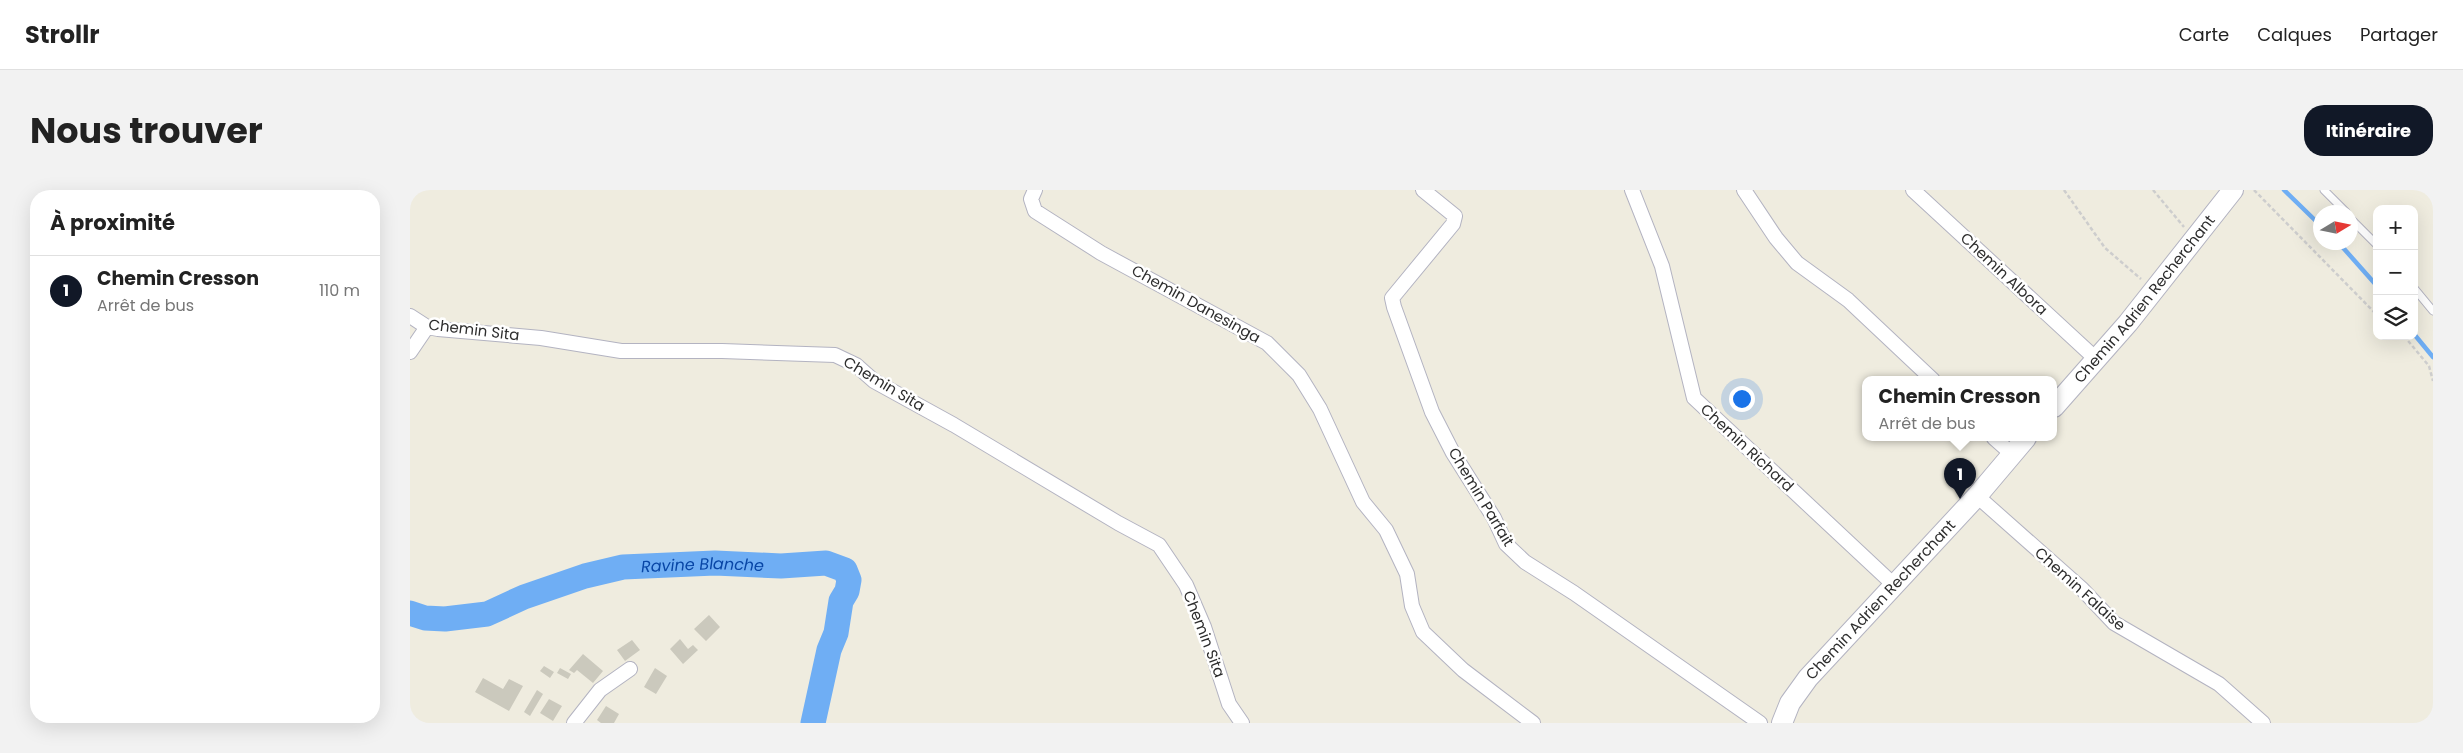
<!DOCTYPE html>
<html lang="fr">
<meta charset="utf-8">
<style>
body{margin:0;font-family:Poppins,sans-serif;background:#f2f2f2;color:#222}
.controls{position:absolute;right:15px;top:15px;display:grid;overflow:hidden;border-radius:10px;box-shadow:0 5px 20px #0002}
.controls button{width:45px;height:45px;display:grid;place-items:center;padding:0;border:0;border-bottom:1px solid #e0e0e0;background:#fff;color:#222;font:25px sans-serif}
.compass{position:absolute;left:1903px;top:15px;width:45px;height:45px;border-radius:50%;background:#fff;box-shadow:0 5px 20px #0002;rotate:80deg}
.you{position:absolute;left:1331px;top:208px;width:18px;height:18px;margin:-12px;border:4px solid #fff;border-radius:50%;background:#1a73e8;box-shadow:0 0 0 8px #1a73e833}
.badge{display:grid;place-items:center;width:32px;height:32px;border-radius:50%;background:#111827;color:#fff;font-size:16px;font-weight:700}
.pin{position:absolute;translate:-50% -41px;filter:drop-shadow(0 1px 2px #0008)}
.pin::after{content:'';position:absolute;top:26px;width:18px;height:15px;background:inherit;clip-path:polygon(0 0,100% 0,50% 100%)}
.popup{position:absolute;left:1452px;top:186px;width:195px;height:65px;box-sizing:border-box;display:grid;place-content:center;border-radius:10px;background:#fff;filter:drop-shadow(0 1px 4px #0005);font-size:16px;white-space:nowrap;color:#767676}
.popup b{font-size:19px;color:#222}
.popup::after{content:'';position:absolute;left:50%;top:100%;margin-left:-10px;border:10px solid transparent;border-top-color:#fff}
.list{margin:0;padding:0;list-style:none}
h2{display:flex;justify-content:space-between;align-items:center;height:65px;margin:0;padding:0 20px;font-size:21px}
h2 small{font-size:16px;font-weight:400;color:#767676}
.list li{display:grid;grid-template-columns:32px 1fr auto;gap:15px;align-items:center;box-sizing:border-box;height:70px;padding:0 20px;border-top:1px solid #e0e0e0}
.list b{display:block;font-size:19px;white-space:nowrap}
.list p{margin:0;font-size:16px;white-space:nowrap;color:#767676}
.list em{font-size:16px;font-style:normal;color:#767676}
.icon{flex:none;width:28px;height:28px;fill:none;stroke:currentColor;stroke-width:2;stroke-linecap:round;stroke-linejoin:round}
.map{position:relative;flex:none;width:2023px;height:533px;overflow:hidden;border-radius:20px}
header{display:flex;align-items:center;gap:30px;box-sizing:border-box;height:70px;padding:0 25px;background:#fff;border-bottom:1px solid #e0e0e0}
header strong{font-size:24px}
nav{display:flex;gap:28px;margin-inline-start:auto;font-size:18px}
.intro{display:flex;align-items:center;justify-content:space-between;box-sizing:border-box;height:120px;padding:0 30px}
h1{margin:0;font-size:35px}
.button{padding:12px 22px;border-radius:20px;background:#111827;color:#fff;font-size:18px;font-weight:700}
main{display:flex;gap:30px;padding:0 30px}
aside{flex:1;background:#fff;border-radius:20px;box-shadow:0 5px 20px #0002}
.map>svg:first-child{display:block}
.lines{fill:none;stroke-linecap:round;stroke-linejoin:round}
.stream{stroke:#6faef4;stroke-width:4.5}
.river{stroke:#6faef4;stroke-width:25}
.building{fill:#cbc9bd}
.service-casing{stroke:#b3b3c1;stroke-width:9}
.minor-casing{stroke:#b3b3c1;stroke-width:16}
.secondary-casing{stroke:#b3b3c1;stroke-width:22}
.path{stroke:#cdcdcd;stroke-width:2.5;stroke-dasharray:4 2.5;stroke-linecap:butt}
.service{stroke:#fff;stroke-width:7}
.minor{stroke:#fff;stroke-width:14}
.secondary{stroke:#fff;stroke-width:20}
.labels{text-anchor:middle;stroke-width:5;stroke-linejoin:round;paint-order:stroke}
.street-label{font-size:15px;fill:#2d2d2d;stroke:#fff}
.water-label{font-size:16px;font-style:italic;fill:#0846a6;stroke:#fff}
</style>
<header>
<strong>Strollr</strong>
<nav><a>Carte</a><a>Calques</a><a>Partager</a></nav>
</header>
<div class="intro"><h1>Nous trouver</h1><a class="button">Itinéraire</a></div>
<main>
<aside>
<h2>À proximité<small></small></h2>
<ul class="list">
<li><span class="badge">1</span><div><b>Chemin Cresson</b><p>Arrêt de bus</p></div><em>110 m</em></li>
</ul>
</aside>
<div class="map">
<svg width="2023" height="533" viewBox="0 0 2023 533">
<rect width="100%" height="100%" fill="#efecdf"/>
<g class="lines">
<path class="stream" d="M1874 0 1910 35
M1928 52 1967 96
M2004 144 2023 167"/>
<path class="river" id="s1" d="M0 423 15 428 35 429 77 424 114 407 175 386 213 377 305 373 371 376 416 373 435 380 439 390 437 401 431 411 426 443 419 460 403 533"/>
</g>
<path class="building" d="M299 425 310 437 296 451 284 439Z
M270 449 278 459 283 455 288 460 273 474 260 459Z
M222 450 230 460 215 471 207 460Z
M173 464 193 481 183 493 167 480 164 483 159 480Z
M134 476 144 482 140 488 130 481Z
M150 478 161 484 158 489 147 483Z
M245 478 257 486 246 504 234 497Z
M73 488 93 499 99 489 113 496 99 521 65 502Z
M127 500 133 504 120 526 114 522Z
M139 509 152 516 143 531 130 523Z
M196 516 209 524 204 533H191L187 530Z"/>
<g class="lines">
<defs>
<path id="service" d="M1914 0 1936 22
M1940 28 1967 55
M2004 98 2023 121"/>
<path id="minor" d="M625 0 621 9 625 21 691 63 857 153 889 185 910 219 953 312 976 340 997 384 1002 416 1013 442 1053 480 1123 533
M1013 0 1045 26 1043 34 982 108 984 117 1022 222 1043 263 1084 328 1096 354 1115 372 1164 403 1350 533
M1222 0 1252 76 1284 208 1484 395
M1334 0 1366 48 1387 73 1438 110 1523 190
M1503 0 1686 169
M0 126 17 137 28 139 131 148 211 161H312L425 165 446 175 464 191 544 235 708 333 749 355 776 395 794 437 819 514 832 533
M0 162 17 137
M1584 248 1602 264
M1567 306 1672 399 1704 433 1809 494 1853 533
M164 533 190 500 220 479"/>
<g id="secondary">
<path id="s2" d="M1644 217 1718 133 1823 0"/>
<path id="s3" d="M1372 533 1380 513 1398 488 1567 306 1616 248"/>
</g>
</defs>
<use href="#service" class="service-casing"/>
<use href="#minor" class="minor-casing"/>
<use href="#secondary" class="secondary-casing"/>
<path class="path" d="M1654 0 1695 58 1731 89
M1743 0 1774 37
M1844 0 1967 125
M1994 146 2019 176 2023 191"/>
<use href="#service" class="service"/>
<use href="#minor" class="minor"/>
<use href="#secondary" class="secondary"/>
</g>
<g class="labels">
<g class="street-label">
<text transform="translate(1594 84) rotate(43)" y="5">Chemin Albora</text>
<text dy="5" stroke="none"><textPath href="#s2" startOffset="141">Chemin Adrien Recherchant</textPath></text>
<text transform="translate(786 114) rotate(29)" y="5">Chemin Danesinga</text>
<text transform="translate(64 140) rotate(7)" y="5">Chemin Sita</text>
<text transform="translate(474 194) rotate(31)" y="5">Chemin Sita</text>
<text transform="translate(1337 258) rotate(43)" y="5">Chemin Richard</text>
<text transform="translate(1071 307) rotate(59)" y="5">Chemin Parfait</text>
<text transform="translate(1670 399) rotate(42)" y="5">Chemin Falaise</text>
<text dy="5" stroke="none"><textPath href="#s3" startOffset="159">Chemin Adrien Recherchant</textPath></text>
<text transform="translate(794 444) rotate(69)" y="5">Chemin Sita</text>
</g>
<g class="water-label">
<text dy="6" stroke="none"><textPath href="#s1" startOffset="302">Ravine Blanche</textPath></text>
</g>
</g>
</svg>
<div class="controls">
<button>+</button>
<button>−</button>
<button><svg class="icon" aria-label="layers" viewBox="0 0 24 24"><path d="M12 4l9 5-9 5-9-5zM3 14l9 5 9-5"/></svg></button>
</div>
<svg class="compass" viewBox="-18 -18 36 36"><path d="M0-13l5 13h-10z" fill="#e53935"/><path d="M0 13l5-13h-10z" fill="#767676"/></svg>
<div class="you"></div>
<div class="pin badge" style="left:1550px;top:309px">1</div>
<div class="popup"><b>Chemin Cresson</b>Arrêt de bus</div>
</div>
</main>
